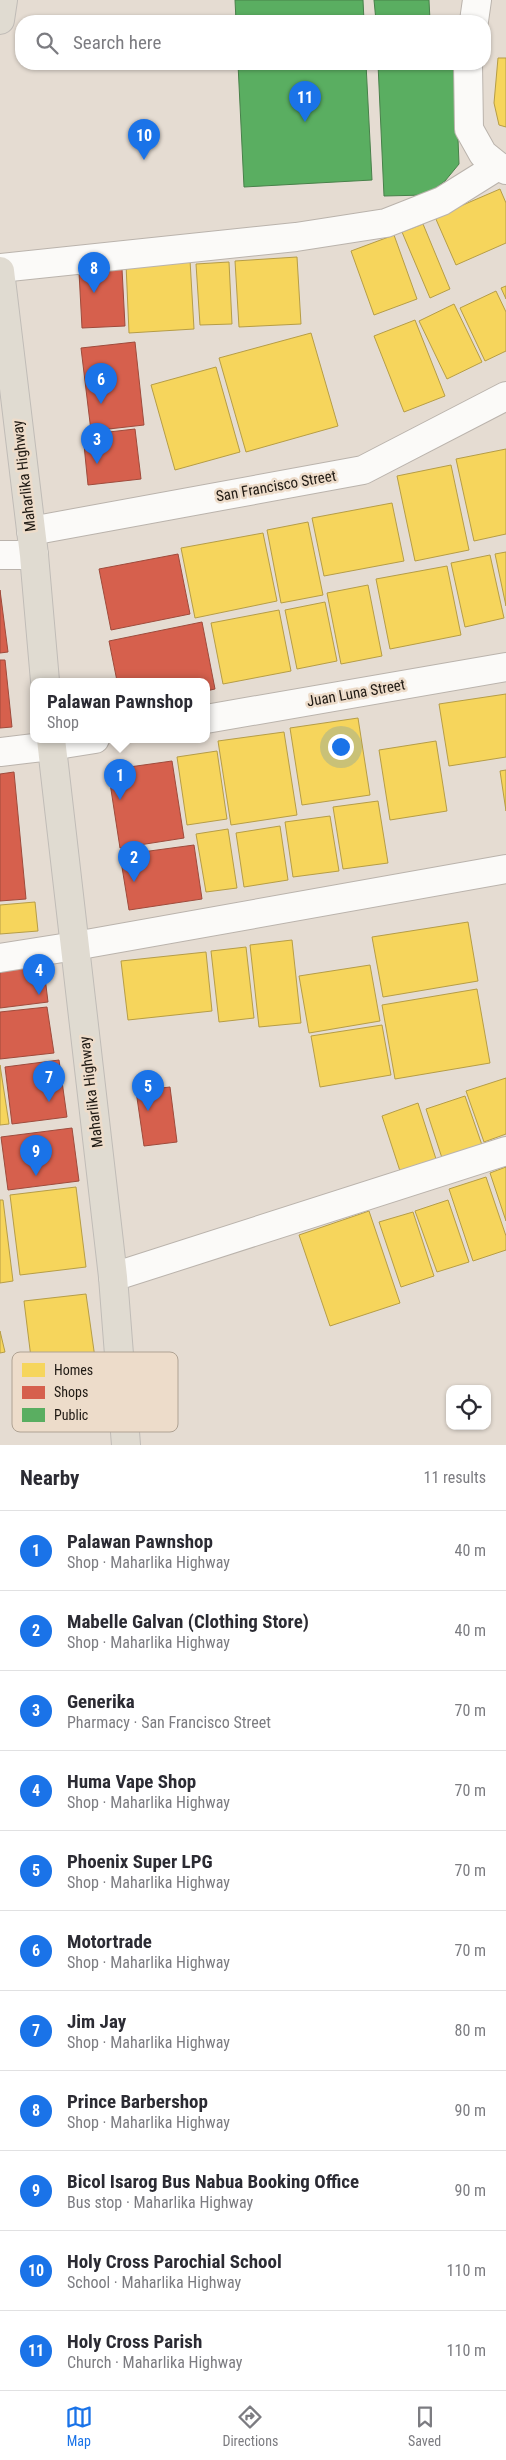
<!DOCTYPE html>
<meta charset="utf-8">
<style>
body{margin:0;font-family:"Roboto Condensed",sans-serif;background:#f7f7f7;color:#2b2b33}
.controls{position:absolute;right:15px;bottom:15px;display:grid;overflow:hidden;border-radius:10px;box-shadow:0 1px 4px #0004}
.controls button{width:45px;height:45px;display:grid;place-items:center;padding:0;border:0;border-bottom:1px solid #e1e1e2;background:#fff;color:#2b2b33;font:25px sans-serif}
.you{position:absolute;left:340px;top:746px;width:18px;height:18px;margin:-12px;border:4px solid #fff;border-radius:50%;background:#1a73e8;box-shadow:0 0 0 8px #1a73e833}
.badge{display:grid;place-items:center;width:32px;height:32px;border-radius:50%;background:#1a73e8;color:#fff;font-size:16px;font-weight:700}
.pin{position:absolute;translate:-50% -41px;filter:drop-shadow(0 1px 2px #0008)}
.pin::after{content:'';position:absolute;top:26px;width:18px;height:15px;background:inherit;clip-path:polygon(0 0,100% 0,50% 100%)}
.popup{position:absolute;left:30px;top:678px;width:180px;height:65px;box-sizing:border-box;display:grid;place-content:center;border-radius:10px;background:#fff;filter:drop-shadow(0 1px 4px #0005);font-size:16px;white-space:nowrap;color:#7c7c81}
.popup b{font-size:19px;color:#2b2b33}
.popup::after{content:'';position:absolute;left:50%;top:100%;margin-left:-10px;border:10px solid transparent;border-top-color:#fff}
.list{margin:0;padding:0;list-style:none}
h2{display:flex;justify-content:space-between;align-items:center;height:65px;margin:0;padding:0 20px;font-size:21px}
h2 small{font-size:16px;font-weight:400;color:#7c7c81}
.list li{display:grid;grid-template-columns:32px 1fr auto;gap:15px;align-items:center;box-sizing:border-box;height:80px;padding:0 20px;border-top:1px solid #e1e1e2}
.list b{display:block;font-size:19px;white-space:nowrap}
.list p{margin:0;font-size:16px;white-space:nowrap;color:#7c7c81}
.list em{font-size:16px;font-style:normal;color:#7c7c81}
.icon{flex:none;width:28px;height:28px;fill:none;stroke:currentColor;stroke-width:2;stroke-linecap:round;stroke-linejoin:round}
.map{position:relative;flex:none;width:506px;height:1445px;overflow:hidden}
.search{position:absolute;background:#fff;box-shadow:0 1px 4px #0004;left:15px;right:15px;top:15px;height:55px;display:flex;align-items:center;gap:12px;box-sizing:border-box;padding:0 18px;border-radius:20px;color:#7c7c81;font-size:19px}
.sheet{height:945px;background:#fff}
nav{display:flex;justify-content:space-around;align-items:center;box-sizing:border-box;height:70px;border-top:1px solid #e1e1e2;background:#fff;font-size:14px;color:#7c7c81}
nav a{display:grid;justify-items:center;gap:2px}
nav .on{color:#1a73e8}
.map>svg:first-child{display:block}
.homes{fill:#f6d55c;stroke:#b69d46}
.shops{fill:#d6604d;stroke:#9f4b3c}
.public{fill:#5aae61;stroke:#48814a}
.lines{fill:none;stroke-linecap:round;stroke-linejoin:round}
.street-casing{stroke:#bab3ac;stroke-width:30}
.highway-casing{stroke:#c0bcb7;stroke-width:30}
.street{stroke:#fbfaf8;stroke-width:28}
.highway{stroke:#e0dbd1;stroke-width:28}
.labels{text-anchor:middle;stroke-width:5;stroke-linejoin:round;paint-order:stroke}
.street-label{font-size:15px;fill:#1f1913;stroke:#eddcca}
.key{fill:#eddcca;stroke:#afa293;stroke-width:1}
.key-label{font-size:14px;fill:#1f1913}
</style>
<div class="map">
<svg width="506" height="1445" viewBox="0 0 506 1445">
<rect width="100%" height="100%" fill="#e5dcd2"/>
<path class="homes" d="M498 58H506V127L499 125 494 103Z
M500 189 506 203V243L456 265 435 217Z
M423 224 450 289 430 298 402 232Z
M394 235 417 299 374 315 351 251Z
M297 257 301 324 239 327 235 261Z
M190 260 194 329 129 333 126 264Z
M229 262 232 324 200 325 196 264Z
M506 286V299L501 288Z
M496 291 506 312V351L485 361 460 308Z
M454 304 482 362 447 379 419 321Z
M415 320 445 396 404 412 374 336Z
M311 333 338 426 246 452 219 358Z
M216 367 240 452 175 470 151 385Z
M506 449V534L474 541 456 459Z
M451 465 469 550 415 561 397 476Z
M392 503 404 561 324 576 312 518Z
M308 522 323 595 281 603 267 530Z
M263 533 277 601 195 618 181 548Z
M506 552V606L495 554Z
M490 555 504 618 465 627 451 563Z
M447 566 461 635 390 649 376 579Z
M368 585 382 656 341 664 327 593Z
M325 602 337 661 297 669 285 610Z
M279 610 291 671 223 684 211 623Z
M506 694V757L449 766 439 704Z
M358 718 370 795 302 805 290 728Z
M284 732 297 815 231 825 218 741Z
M436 741 447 811 390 820 379 750Z
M217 751 227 819 187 825 177 757Z
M506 770V811L500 771Z
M378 801 388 863 343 869 333 807Z
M330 816 339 871 293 877 285 822Z
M280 826 288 880 244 887 236 833Z
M228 829 237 888 206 892 196 834Z
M35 902 38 931 0 934V905Z
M468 922 478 981 383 997 372 937Z
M292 940 301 1023 259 1027 250 945Z
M246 947 254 1018 219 1022 211 951Z
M206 952 212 1011 128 1020 121 961Z
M370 965 380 1021 309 1033 299 976Z
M477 989 490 1063 395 1079 382 1005Z
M382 1025 391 1075 320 1087 311 1036Z
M0 1065 9 1124 0 1125Z
M506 1078V1134L484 1142 466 1091Z
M465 1096 482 1145 442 1158 426 1109Z
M418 1103 436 1159 400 1171 382 1116Z
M506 1167V1221L490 1173Z
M486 1177 506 1236V1250L473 1261 449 1189Z
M76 1187 86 1267 20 1275 10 1195Z
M0 1200H3L13 1281 0 1283Z
M448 1200 469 1262 437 1272 415 1211Z
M369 1211 400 1303 330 1326 299 1235Z
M413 1212 434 1276 401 1287 379 1222Z
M86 1294 95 1358 32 1366 24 1301Z
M0 1331 5 1352 0 1353Z"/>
<path class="shops" d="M122 269 125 326 82 328 79 272Z
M135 342 144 425 91 431 81 348Z
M135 429 141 479 88 485 83 435Z
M178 554 190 614 111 630 99 569Z
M0 590 8 652 0 653Z
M202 622 215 689 206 691V681H117L109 641Z
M0 660H5L12 727 0 728Z
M172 761 184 838 120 848 108 770Z
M14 772 26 899 0 901V774Z
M194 845 202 899 129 910 120 855Z
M43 961 48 1002 0 1008V966Z
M47 1007 54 1053 0 1059V1012Z
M59 1060 67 1117 12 1124 5 1067Z
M170 1087 177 1142 144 1146 136 1091Z
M72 1128 79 1181 8 1190 1 1137Z"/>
<path class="public" d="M235 0H363L364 21H236Z
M374 0H429L430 21H376Z
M238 64H366L372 180 244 187Z
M378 64H455L459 164 445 181 426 195 384 196Z"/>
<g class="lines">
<defs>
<path id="street" d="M474 21 477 0
M468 64 469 129 483 154 498 166
M0 268 296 237 386 223 442 201 498 166 506 170
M31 531 363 470 506 396
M0 555H34
M206 719 506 667
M0 752 51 746 95 739
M0 958 75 946 506 869
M113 1277 506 1151"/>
<path id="highway" d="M0 20 3 0
M0 271 34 555 45 681
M51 739 113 1277 126 1445"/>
</defs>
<use href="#street" class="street-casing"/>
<use href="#highway" class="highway-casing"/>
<use href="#street" class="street"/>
<use href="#highway" class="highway"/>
</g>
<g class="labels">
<g class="street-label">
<text transform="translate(24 476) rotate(-97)" y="5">Maharlika Highway</text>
<text transform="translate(276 486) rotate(-10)" y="5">San Francisco Street</text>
<text transform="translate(356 693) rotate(-10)" y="5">Juan Luna Street</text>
<text transform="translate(91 1092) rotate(-97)" y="5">Maharlika Highway</text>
</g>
</g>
<rect x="12" y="1352" width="166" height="80" rx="8" class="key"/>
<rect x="22" y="1363" width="23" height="14" fill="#f6d55c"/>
<rect x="22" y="1386" width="23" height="13" fill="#d6604d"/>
<rect x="22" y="1408" width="23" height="14" fill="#5aae61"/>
<g class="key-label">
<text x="54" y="1375">Homes</text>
<text x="54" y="1397">Shops</text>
<text x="54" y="1420">Public</text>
</g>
</svg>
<div class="controls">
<button><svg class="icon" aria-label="locate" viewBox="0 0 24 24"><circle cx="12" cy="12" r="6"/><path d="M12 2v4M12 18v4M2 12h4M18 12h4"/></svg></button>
</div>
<div class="you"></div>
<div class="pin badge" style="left:120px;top:800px">1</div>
<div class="popup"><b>Palawan Pawnshop</b>Shop</div>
<div class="pin badge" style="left:134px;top:882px">2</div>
<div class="pin badge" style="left:97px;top:464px">3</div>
<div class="pin badge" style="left:39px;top:995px">4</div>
<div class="pin badge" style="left:148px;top:1111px">5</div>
<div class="pin badge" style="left:101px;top:404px">6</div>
<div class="pin badge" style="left:49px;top:1102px">7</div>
<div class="pin badge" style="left:94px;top:293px">8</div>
<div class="pin badge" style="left:36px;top:1176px">9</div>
<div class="pin badge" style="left:144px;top:160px">10</div>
<div class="pin badge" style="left:305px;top:122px">11</div>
<div class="search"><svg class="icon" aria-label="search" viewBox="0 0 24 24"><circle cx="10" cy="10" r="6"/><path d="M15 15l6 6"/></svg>Search here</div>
</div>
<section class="sheet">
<h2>Nearby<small>11 results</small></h2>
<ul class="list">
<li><span class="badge">1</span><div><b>Palawan Pawnshop</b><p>Shop · Maharlika Highway</p></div><em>40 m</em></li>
<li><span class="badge">2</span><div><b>Mabelle Galvan (Clothing Store)</b><p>Shop · Maharlika Highway</p></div><em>40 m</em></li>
<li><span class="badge">3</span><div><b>Generika</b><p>Pharmacy · San Francisco Street</p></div><em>70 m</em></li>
<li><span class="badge">4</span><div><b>Huma Vape Shop</b><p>Shop · Maharlika Highway</p></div><em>70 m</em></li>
<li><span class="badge">5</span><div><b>Phoenix Super LPG</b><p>Shop · Maharlika Highway</p></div><em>70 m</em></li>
<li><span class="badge">6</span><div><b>Motortrade</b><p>Shop · Maharlika Highway</p></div><em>70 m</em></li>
<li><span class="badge">7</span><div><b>Jim Jay</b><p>Shop · Maharlika Highway</p></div><em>80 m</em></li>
<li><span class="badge">8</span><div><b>Prince Barbershop</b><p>Shop · Maharlika Highway</p></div><em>90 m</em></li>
<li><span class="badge">9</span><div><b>Bicol Isarog Bus Nabua Booking Office</b><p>Bus stop · Maharlika Highway</p></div><em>90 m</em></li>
<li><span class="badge">10</span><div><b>Holy Cross Parochial School</b><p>School · Maharlika Highway</p></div><em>110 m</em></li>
<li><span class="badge">11</span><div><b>Holy Cross Parish</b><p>Church · Maharlika Highway</p></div><em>110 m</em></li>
</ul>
</section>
<nav>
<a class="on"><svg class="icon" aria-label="map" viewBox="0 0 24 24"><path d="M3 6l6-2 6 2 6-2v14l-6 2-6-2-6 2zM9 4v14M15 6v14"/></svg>Map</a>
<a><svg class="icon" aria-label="directions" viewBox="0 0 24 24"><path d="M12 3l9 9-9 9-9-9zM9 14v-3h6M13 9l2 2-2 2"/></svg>Directions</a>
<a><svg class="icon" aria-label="saved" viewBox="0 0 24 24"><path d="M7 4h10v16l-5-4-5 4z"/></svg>Saved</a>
</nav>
